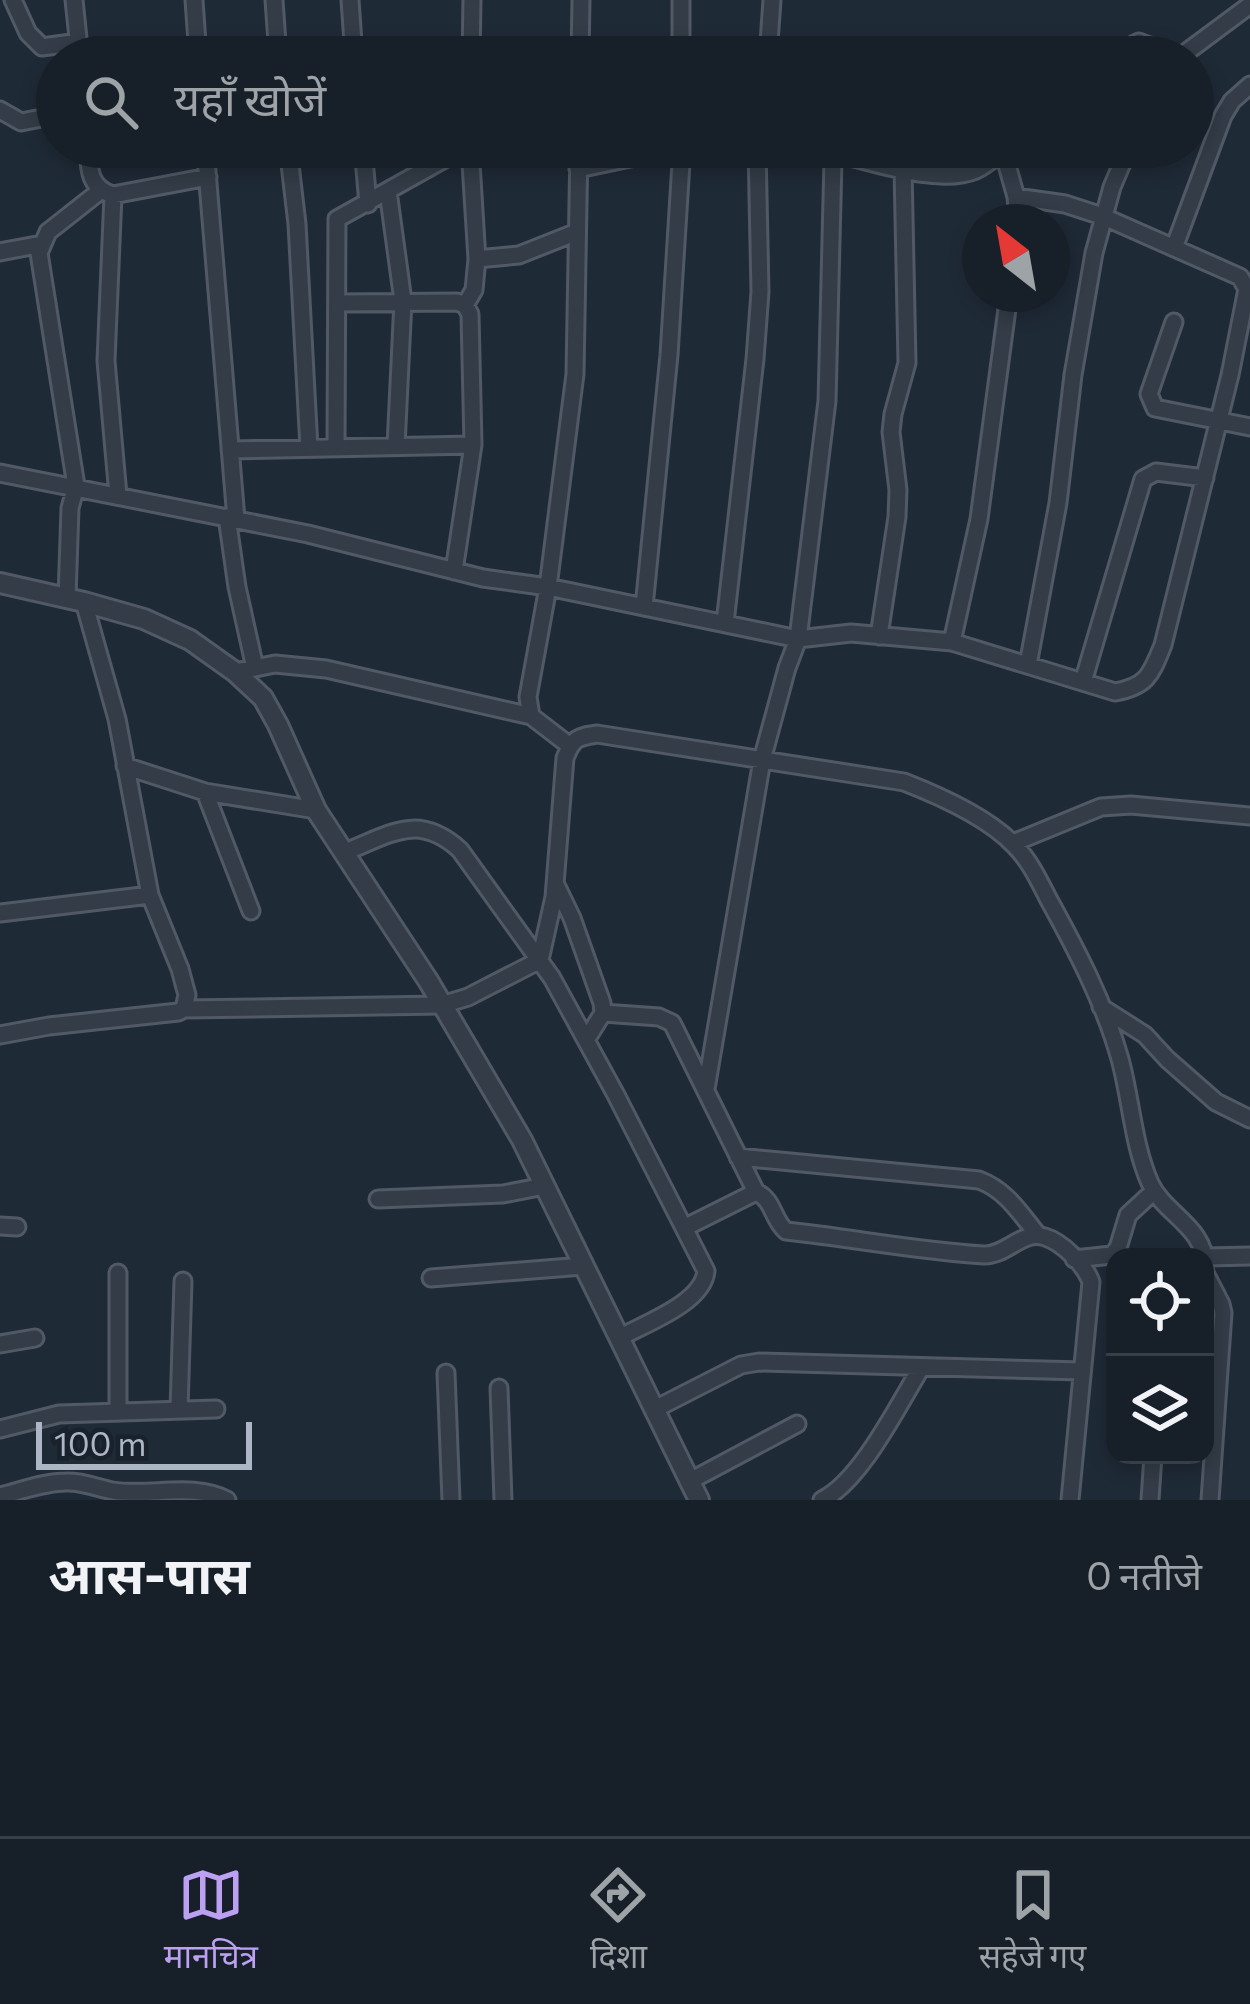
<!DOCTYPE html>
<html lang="hi">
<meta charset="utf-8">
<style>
body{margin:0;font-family:Commissioner,"Noto Sans Devanagari",sans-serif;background:#202831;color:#f1f3f6}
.controls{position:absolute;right:36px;bottom:36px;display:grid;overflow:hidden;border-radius:24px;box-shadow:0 6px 18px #0003}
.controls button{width:108px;height:108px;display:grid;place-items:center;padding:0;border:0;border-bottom:3px solid #363e46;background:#172029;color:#f1f3f6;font:60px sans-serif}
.compass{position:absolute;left:962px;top:204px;width:108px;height:108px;border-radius:50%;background:#172029;box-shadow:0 6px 18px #0003;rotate:329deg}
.scale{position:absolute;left:36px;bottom:30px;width:216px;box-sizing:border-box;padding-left:12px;border:6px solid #adb6c4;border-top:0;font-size:33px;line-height:42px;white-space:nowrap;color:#adb6c4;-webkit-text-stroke:9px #18212c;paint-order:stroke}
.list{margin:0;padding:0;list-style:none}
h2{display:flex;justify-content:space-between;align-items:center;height:156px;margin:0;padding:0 48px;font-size:51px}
h2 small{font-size:39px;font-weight:400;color:#9ea3a8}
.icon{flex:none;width:66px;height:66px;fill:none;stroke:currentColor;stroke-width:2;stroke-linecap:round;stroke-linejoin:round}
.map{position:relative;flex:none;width:1250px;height:1500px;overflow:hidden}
.search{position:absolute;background:#172029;box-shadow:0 6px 18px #0003;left:36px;right:36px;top:36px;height:132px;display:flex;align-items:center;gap:30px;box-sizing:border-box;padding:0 42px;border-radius:66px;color:#9ea3a8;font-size:45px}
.sheet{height:336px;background:#172029}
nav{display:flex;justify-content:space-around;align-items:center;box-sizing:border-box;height:168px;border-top:3px solid #363e46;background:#172029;font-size:33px;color:#9ea3a8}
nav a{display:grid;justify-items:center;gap:6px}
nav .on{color:#bca0f2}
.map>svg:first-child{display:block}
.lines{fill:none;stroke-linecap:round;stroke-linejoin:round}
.minor-casing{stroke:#505965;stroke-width:21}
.tertiary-casing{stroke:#505965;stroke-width:24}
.minor{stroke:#333c47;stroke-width:15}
.tertiary{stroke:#333c47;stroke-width:18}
</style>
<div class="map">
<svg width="1250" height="1500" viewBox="0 0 1250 1500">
<rect width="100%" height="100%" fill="#1f2a37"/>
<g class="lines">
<defs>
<path id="minor" d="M13 0 28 33 42 47 79 42
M74 0 80 57
M194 0 198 57
M274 0 278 57
M350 0 354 57
M471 57 472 0
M580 57 581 0
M681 57V0
M768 57 772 0
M1120 57 1127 48 1139 42 1180 57 1250 5
M0 110 21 122 57 115
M88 147C89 169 89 188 113 195L208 177
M205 147 236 519
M288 147 297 224 309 448
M363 147 368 204
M1003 151 1016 197 1018 222
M831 152C870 161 938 186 976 170 987 165 997 155 1008 147
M578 169 683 147
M388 191 403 301 396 446
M113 195 106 361 118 495
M1174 248 1223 116 1232 101 1250 85
M0 252 42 244
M477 259 519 255 577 232
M338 303 457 302 465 305 470 314 473 445 454 571
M465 305 474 290 477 259 470 147
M1174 322 1149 394 1155 408 1250 427
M336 447 337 219 466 147
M230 450 473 445
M0 473 308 534 483 578 548 587 798 639 827 401 833 160 828 147
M227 517 237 587 255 668
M67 598 70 508 76 486 39 253 48 232 100 191
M644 607 669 355 682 147
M725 623 755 359 760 292 757 147
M879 636 897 517 898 490 891 432 893 414 907 363 903 168
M952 642 979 519 1009 294
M1028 665 1058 503 1073 375 1094 253 1112 187 1129 147
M235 672 275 664 326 669 531 716
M1083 682 1143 479 1156 472 1205 478
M570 746 531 716 528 697 548 587 575 374 579 147
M125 766 205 792 316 810
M205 792 251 911
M1013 843 1101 807 1131 805 1250 816
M345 852C391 834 418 812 460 850L552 978 616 1095 706 1271C703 1303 646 1323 619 1338
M556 885 572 918 602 1003 603 1013 586 1040
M0 913 150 895
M1101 1007 1145 1035 1167 1059 1216 1102 1250 1119
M184 1009 442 1005 468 997 540 960 554 897 565 758C573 738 577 737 597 734L904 782C940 796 989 818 1015 846 1030 861 1039 881 1049 900 1077 951 1104 1002 1120 1059 1131 1099 1133 1145 1150 1183 1164 1214 1205 1227 1205 1265
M603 1013 659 1017 672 1023 756 1192
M0 1035 49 1026 178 1012 184 1009 187 995 180 969 150 895 117 719 84 602
M706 1089 762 760 787 668 798 639 851 633 952 642 1115 692C1148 686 1151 674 1163 645L1230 375 1247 289 1240 277 1102 216 1065 204 1016 197
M738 1157 979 1180C1006 1190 1020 1213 1037 1234
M378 1199 503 1194 544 1186
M0 1226 17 1227
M684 1228 756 1192C774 1200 772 1219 786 1231 852 1238 918 1251 984 1255 1006 1256 1023 1229 1045 1237 1062 1242 1085 1265 1091 1282L1070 1500
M1206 1257 1250 1256
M1074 1259 1112 1255 1118 1248 1128 1215 1154 1191
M118 1273V1411
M1205 1273 1221 1304 1223 1313 1210 1500
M431 1278 583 1266
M0 1344 35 1338
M446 1373 451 1500
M499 1388 503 1500
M179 1409 183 1281
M655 1409 741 1365 759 1362 1082 1371
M0 1429 59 1414 216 1409
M690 1481 797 1424
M0 1496C21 1491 44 1482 66 1482 82 1481 97 1488 113 1491 150 1497 193 1482 227 1500
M822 1500C861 1481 898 1405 921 1368
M1150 1500 1153 1455"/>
<path id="tertiary" d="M0 583 84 602 144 619 190 640 235 672 263 698 278 725 316 810 429 982 522 1140 699 1500"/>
</defs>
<use href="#minor" class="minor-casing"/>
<use href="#tertiary" class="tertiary-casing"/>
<use href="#minor" class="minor"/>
<use href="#tertiary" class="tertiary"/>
</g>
</svg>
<div class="controls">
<button><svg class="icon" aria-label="locate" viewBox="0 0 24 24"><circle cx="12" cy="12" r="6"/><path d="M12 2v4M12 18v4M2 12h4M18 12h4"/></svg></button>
<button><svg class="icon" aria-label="layers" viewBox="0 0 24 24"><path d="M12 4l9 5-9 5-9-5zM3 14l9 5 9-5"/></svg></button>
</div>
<svg class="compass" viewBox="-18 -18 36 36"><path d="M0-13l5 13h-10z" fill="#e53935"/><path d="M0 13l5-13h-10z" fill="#9ea3a8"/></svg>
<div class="scale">100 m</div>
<div class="search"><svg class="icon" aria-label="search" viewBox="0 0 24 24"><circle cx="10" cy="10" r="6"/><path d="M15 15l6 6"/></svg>यहाँ खोजें</div>
</div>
<section class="sheet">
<h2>आस-पास<small>0 नतीजे</small></h2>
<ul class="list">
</ul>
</section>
<nav>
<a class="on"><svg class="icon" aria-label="map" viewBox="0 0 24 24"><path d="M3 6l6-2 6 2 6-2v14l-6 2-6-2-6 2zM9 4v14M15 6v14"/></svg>मानचित्र</a>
<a><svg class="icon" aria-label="directions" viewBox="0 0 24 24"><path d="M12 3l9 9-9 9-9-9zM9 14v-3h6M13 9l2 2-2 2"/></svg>दिशा</a>
<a><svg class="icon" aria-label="saved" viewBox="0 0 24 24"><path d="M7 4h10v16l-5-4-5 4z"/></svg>सहेजे गए</a>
</nav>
